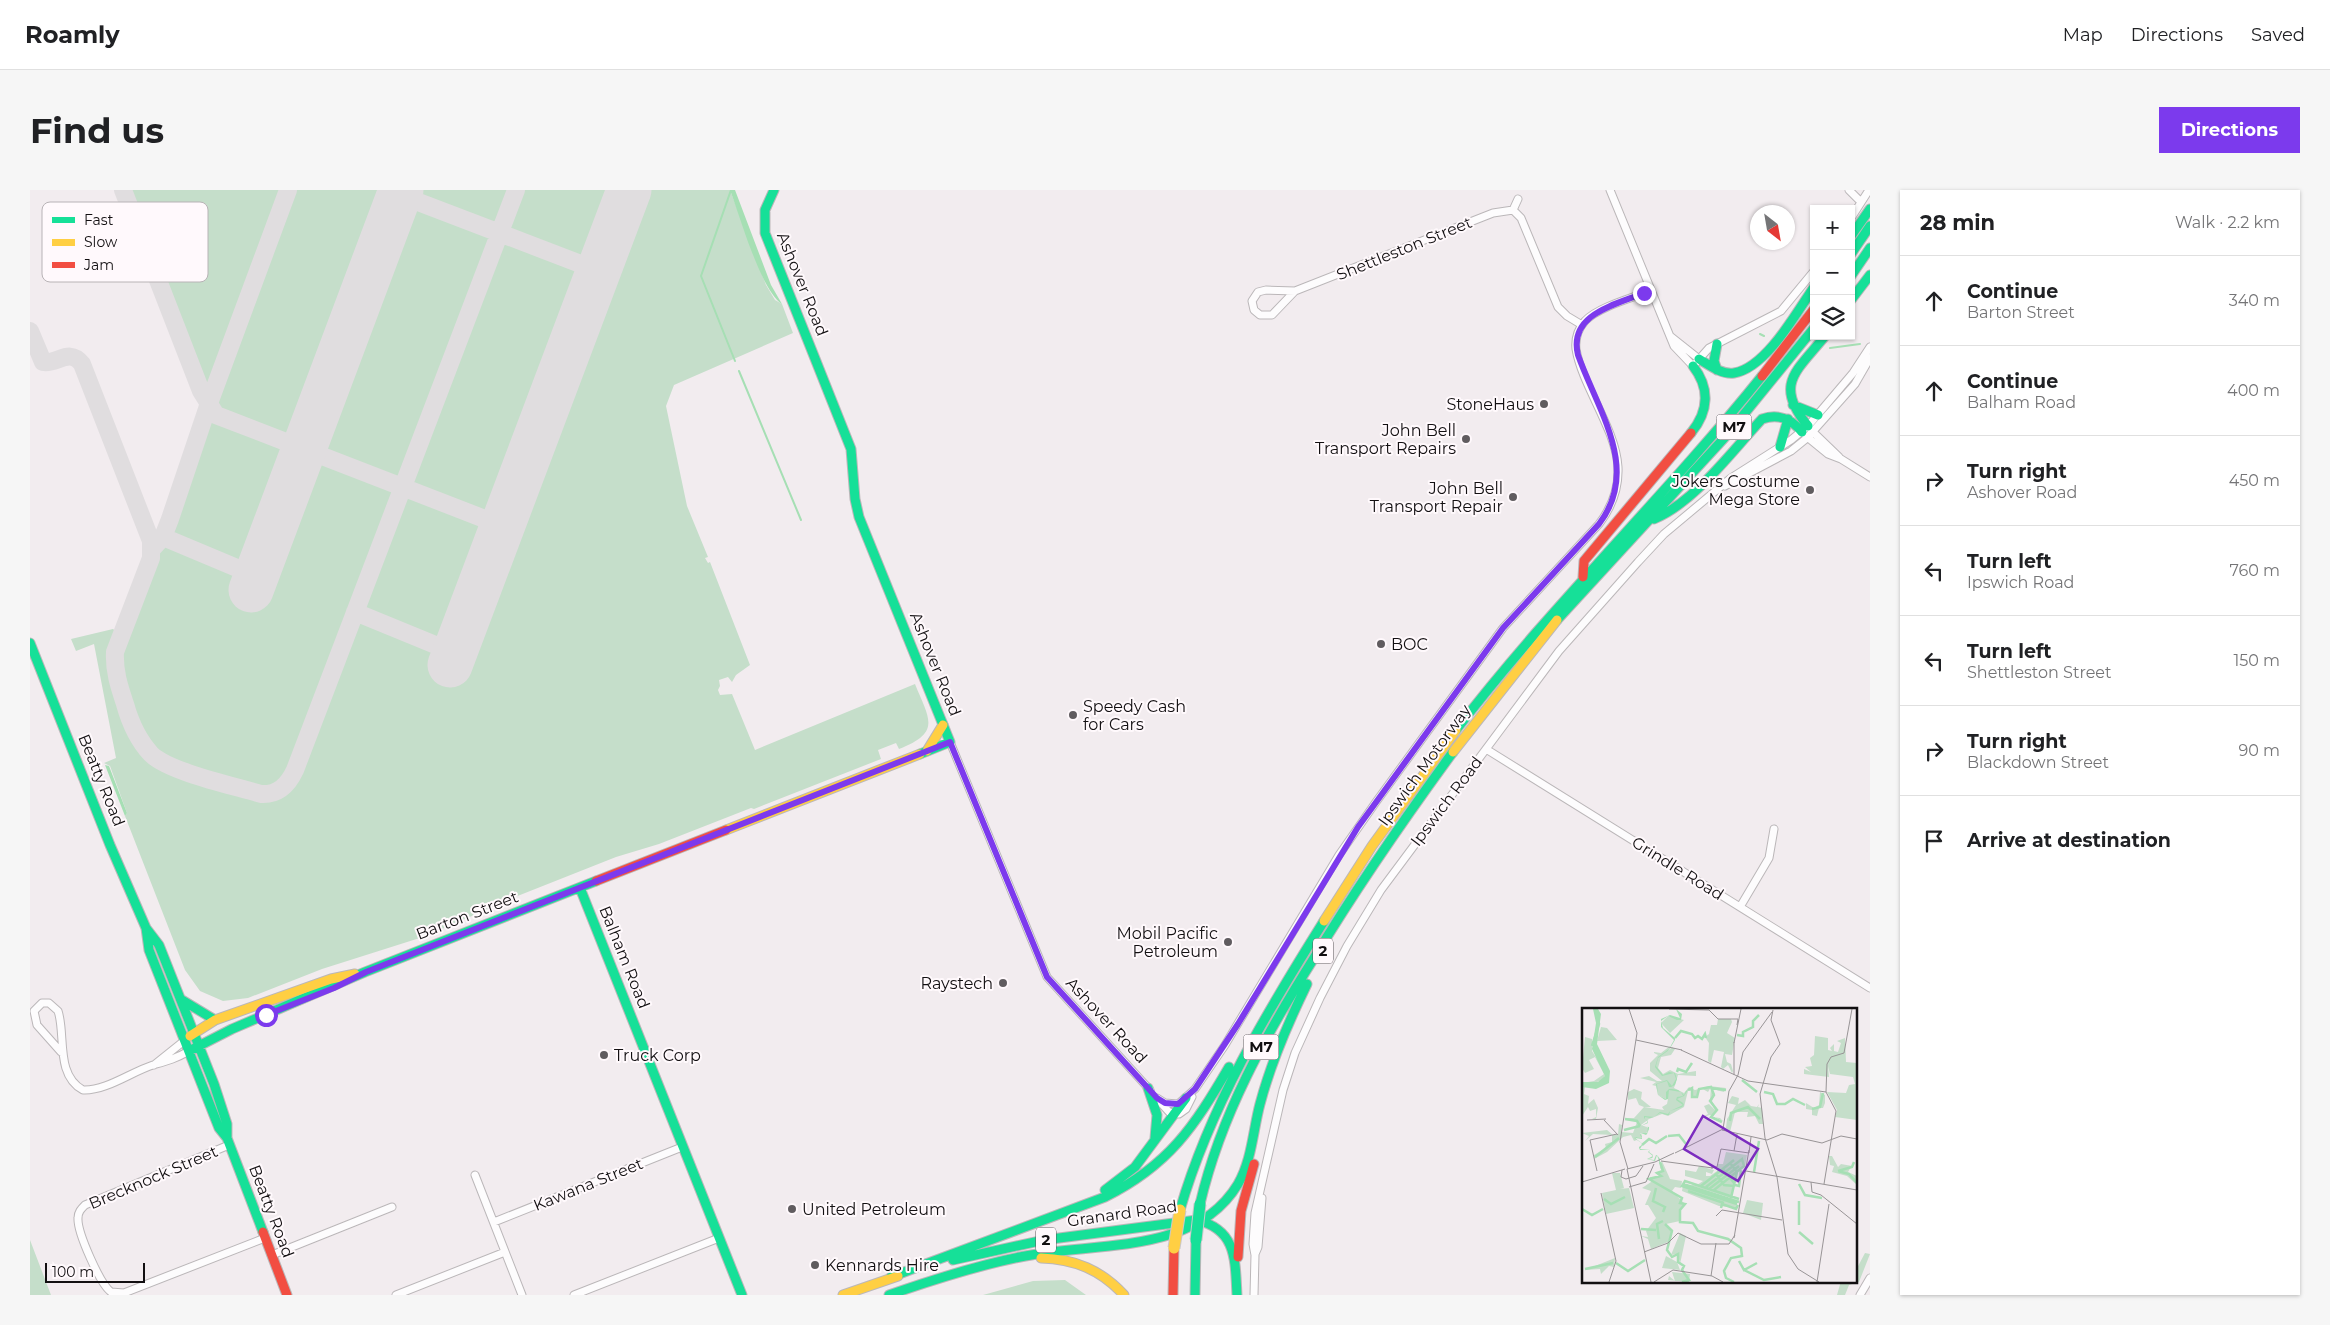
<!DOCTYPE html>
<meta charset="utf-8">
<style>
body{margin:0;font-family:Montserrat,sans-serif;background:#f6f6f6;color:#202124}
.controls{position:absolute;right:15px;top:15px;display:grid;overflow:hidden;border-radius:0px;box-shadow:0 1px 4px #0004}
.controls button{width:45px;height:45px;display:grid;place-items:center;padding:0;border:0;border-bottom:1px solid #e0e0e0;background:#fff;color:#202124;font:25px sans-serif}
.compass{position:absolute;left:1720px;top:15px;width:45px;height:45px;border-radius:50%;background:#fff;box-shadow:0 1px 4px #0004;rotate:149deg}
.scale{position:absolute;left:15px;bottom:12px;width:100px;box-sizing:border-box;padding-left:5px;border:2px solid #120f11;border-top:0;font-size:14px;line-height:18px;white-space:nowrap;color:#120f11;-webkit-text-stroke:4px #fff9fc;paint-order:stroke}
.stop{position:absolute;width:15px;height:15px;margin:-11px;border:4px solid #7c3aed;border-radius:50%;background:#fff}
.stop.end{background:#7c3aed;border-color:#fff;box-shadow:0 1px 5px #0008}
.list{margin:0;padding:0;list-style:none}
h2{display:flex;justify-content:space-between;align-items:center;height:65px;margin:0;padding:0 20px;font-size:21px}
h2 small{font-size:16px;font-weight:400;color:#757577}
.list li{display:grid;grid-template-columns:32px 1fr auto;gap:15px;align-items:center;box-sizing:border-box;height:90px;padding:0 20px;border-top:1px solid #e0e0e0}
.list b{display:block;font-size:19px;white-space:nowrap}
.list p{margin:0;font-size:16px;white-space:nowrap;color:#757577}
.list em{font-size:16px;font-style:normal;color:#757577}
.icon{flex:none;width:28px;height:28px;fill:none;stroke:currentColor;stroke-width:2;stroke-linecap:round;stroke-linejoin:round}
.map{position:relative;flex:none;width:1840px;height:1105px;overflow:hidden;border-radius:0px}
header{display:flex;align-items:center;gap:30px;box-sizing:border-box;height:70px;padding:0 25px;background:#fff;border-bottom:1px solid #e0e0e0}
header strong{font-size:24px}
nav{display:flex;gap:28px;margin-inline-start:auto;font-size:18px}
.intro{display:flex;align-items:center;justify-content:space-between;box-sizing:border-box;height:120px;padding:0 30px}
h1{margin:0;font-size:35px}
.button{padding:12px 22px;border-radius:0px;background:#7c3aed;color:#fff;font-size:18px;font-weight:700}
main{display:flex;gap:30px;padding:0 30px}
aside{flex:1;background:#fff;border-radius:0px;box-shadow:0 1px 4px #0004}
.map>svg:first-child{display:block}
.green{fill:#c5deca}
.water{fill:#a6dfb4}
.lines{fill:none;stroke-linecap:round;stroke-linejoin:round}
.stream{stroke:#a6dfb4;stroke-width:2}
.taxiway{stroke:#e0dddf;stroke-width:18}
.runway{stroke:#e0dddf;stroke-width:45}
.street-casing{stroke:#bbb7b9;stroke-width:9}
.fast-casing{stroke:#bbb7b9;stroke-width:11}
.slow-casing{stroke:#bbb7b9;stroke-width:11}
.jam-casing{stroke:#bbb7b9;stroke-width:11}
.street{stroke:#fdfcfd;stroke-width:7}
.fast{stroke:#16e098;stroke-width:9}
.slow{stroke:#ffcf43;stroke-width:9}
.jam{stroke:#f24e42;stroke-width:9}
.fast-bridge-casing{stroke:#cbc8ca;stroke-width:13;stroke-linecap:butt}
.slow-bridge-casing{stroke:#cbc8ca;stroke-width:13;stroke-linecap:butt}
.fast-bridge{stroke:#16e098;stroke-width:11}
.slow-bridge{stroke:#ffcf43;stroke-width:11}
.route{stroke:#7c3aed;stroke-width:6}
.poi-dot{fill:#605c5f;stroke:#fff9fc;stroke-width:2}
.labels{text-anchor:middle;stroke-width:4;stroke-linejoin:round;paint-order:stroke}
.shield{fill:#fff9fc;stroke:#595558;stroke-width:1}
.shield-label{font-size:15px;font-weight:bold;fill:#120f11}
.street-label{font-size:16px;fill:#120f11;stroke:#fff9fc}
.poi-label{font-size:16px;fill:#120f11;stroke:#fff9fc;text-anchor:end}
.inset-river{fill:none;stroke:#a6dfb4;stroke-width:2.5}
.inset-road{fill:none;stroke:#989496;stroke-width:1}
.view{fill:#7b2cbf;fill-opacity:0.15;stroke:#7b2cbf;stroke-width:2.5}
.inset-edge{fill:none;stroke:#120f11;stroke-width:2.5}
.key{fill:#fff9fc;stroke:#b8b3b6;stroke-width:1}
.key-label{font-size:14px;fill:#120f11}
</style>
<header>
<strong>Roamly</strong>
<nav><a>Map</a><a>Directions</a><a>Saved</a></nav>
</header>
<div class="intro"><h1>Find us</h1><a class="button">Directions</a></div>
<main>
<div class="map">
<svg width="1840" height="1105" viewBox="0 0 1840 1105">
<rect width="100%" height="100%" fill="#f2ecef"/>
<path class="green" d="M99 0H700L736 95 745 110 752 114 763 143 644 195 636 216 657 316 678 367 675 368 678 373 680 372 720 475 706 485 702 492 698 487 689 490 690 496 688 500 690 505 702 504 725 560 885 494C899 529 912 542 869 559L866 553 848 560 851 569 724 619 721 618 629 654 586 667 485 707 396 746 292 779 218 808 193 811 170 801 155 780 95 626 97 623 80 576 74 573 86 568 64 454 46 461 41 449 83 439 88 443 85 460 89 461 92 458 183 218Z
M0 1050 21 1105H0Z
M1835 1063 1840 1064 1829 1092 1819 1095 1815 1105H1807L1811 1091H1826V1080Z
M1035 1090 1056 1105H953L1003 1091Z"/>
<path class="water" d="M700 0H705L741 95 752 114C731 101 710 26 700 0Z
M75 575 79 576 97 623 95 626Z"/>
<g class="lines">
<path class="stream" d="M701 0 671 86 705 171
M1730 144 1734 146
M1800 158 1830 154
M709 181 771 330"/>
<path class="taxiway" d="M93 0 171 201 186 225 473 336
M357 0 569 81
M0 141 13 172C27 175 39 157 52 174L121 351V368L85 462C84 481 89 496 95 514 100 532 108 550 121 564 139 582 205 596 231 604 248 605 258 595 265 580L486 0
M133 347 226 386
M122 359 133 347 140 329 178 216 258 0
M325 422 425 463"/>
<path class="runway" d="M221 400 371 0
M420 475 599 0"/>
<defs>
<path id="street" d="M1580 0 1644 156 1663 176 1679 158 1751 121 1784 81
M1819 0 1831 12
M1483 20 1488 9
M1821 28 1839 0
M1265 101 1236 100 1228 102 1222 111 1224 120 1230 125H1242L1265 101 1463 23 1483 20 1491 28 1528 117 1537 126 1552 135
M1640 146 1669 169
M1781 240 1809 267
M1776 246 1798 264 1811 269 1840 287
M1695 296 1761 261 1777 248 1825 194 1840 168
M920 552 1017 787 1120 900
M1456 559 1840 798
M1710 717 1739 668 1744 639
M31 862 7 835 4 821 12 813H19L28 821C36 844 25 885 53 900 76 901 101 882 123 875 137 871 145 869 159 861
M124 875 154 851
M1127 908 1135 913 1148 914 1165 899 1195 855 1309 665 1346 612 1473 438 1569 334C1582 317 1589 299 1588 277 1586 239 1552 196 1546 159 1545 149 1548 139 1555 131 1568 117 1602 108 1620 101
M1130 912 1139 922 1149 924 1156 919 1162 907
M199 955 55 1015C51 1019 48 1022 48 1028 47 1042 70 1094 81 1102L94 1103 235 1048
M445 985 492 1105
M464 1032 652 957
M1225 1064 1228 1057 1232 1008
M242 1065 362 1017
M366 1105 475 1062
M544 1105 689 1048
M1224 1105 1225 1065 1223 1054 1225 1023 1253 900 1265 863 1290 808 1317 756 1351 700 1529 461 1608 372 1634 344 1701 288 1761 250 1778 236 1823 183 1840 157
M1830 1105 1840 1088"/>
<path id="fast" d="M744 0 735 20V43L821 259 825 309 829 327 920 552 890 564
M1821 46 1840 19
M1821 64 1840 36
M1821 86 1840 58
M1821 110 1840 85
M1687 154 1684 171 1687 180
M1669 169C1679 175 1692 185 1704 183 1736 178 1767 122 1784 97
M1763 215 1788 225
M1778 236C1743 194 1767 181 1795 146
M1661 243C1679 221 1680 198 1663 176
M1750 257 1758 229
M1624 329C1665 312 1702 261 1732 229 1749 223 1761 229 1772 242
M1527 430 1697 245 1784 138
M0 453 80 655 116 738 119 760 189 938 197 948 233 1042
M1426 540C1521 416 1634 308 1732 186
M550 698 712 1105
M116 738 129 755 184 894 197 934V948
M152 810 185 830
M159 861 202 839 335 782 566 691
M1118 898 1127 925 1125 948
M1075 1000 1105 977 1156 908
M1170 1014C1191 924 1235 846 1284 768 1327 697 1374 629 1423 562
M1150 1020C1180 916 1237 822 1294 731
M923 1070 1014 1050 1167 1030C1207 1040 1205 1070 1207 1105
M861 1087 1075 1007C1139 975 1164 937 1199 877
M859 1105C902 1090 945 1076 990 1067 1062 1051 1164 1067 1208 994 1222 970 1223 940 1230 914 1241 872 1258 833 1277 794
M1165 1105 1166 1050"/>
<path id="slow" d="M897 561 913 535
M1423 562 1527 430
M696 640 890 564
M1294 731 1342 656 1426 540
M160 846 185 830 301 789 325 784
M1011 1068C1045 1069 1071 1080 1094 1105
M813 1105 868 1086"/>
<path id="jam" d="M1732 186 1784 119
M1553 387 1554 371 1661 243
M566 691 696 640
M233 1042 257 1105
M1208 1067 1211 1021 1224 974
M1143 1105 1144 1058"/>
</defs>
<use href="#street" class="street-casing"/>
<use href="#fast" class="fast-casing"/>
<use href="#slow" class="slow-casing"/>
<use href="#jam" class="jam-casing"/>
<use href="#street" class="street"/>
<use href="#fast" class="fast"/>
<use href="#slow" class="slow"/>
<use href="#jam" class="jam"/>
<defs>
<path id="fast-bridge" d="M1166 1050 1170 1014"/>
<path id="slow-bridge" d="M1144 1058 1150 1020"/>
</defs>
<use href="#fast-bridge" class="fast-bridge-casing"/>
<use href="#slow-bridge" class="slow-bridge-casing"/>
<use href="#fast-bridge" class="fast-bridge"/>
<use href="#slow-bridge" class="slow-bridge"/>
</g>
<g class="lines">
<path class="route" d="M236 825 304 798 336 782 920 552 1017 787 1127 908 1135 913 1148 914 1165 899 1208 834 1328 637 1473 438 1569 334C1611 279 1568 221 1548 165 1538 124 1585 115 1614 103"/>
</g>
<g class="poi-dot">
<circle cx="1514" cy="214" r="5"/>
<circle cx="1436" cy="249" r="5"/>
<circle cx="1780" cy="300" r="5"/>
<circle cx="1483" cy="307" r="5"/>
<circle cx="1351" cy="454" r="5"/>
<circle cx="1043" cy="525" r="5"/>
<circle cx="1198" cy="752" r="5"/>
<circle cx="973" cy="793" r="5"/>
<circle cx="574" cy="865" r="5"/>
<circle cx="762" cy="1019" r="5"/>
<circle cx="785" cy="1075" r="5"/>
</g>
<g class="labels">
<g class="shield">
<rect x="1686.5" y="224.5" width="35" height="25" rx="4"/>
<rect x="1283" y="748.5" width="20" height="25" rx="4"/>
<rect x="1213.5" y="844.5" width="35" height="25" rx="4"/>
<rect x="1006" y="1037.5" width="20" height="25" rx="4"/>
</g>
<g class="shield-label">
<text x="1704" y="242">M7</text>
<text x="1293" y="766">2</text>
<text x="1231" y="862">M7</text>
<text x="1016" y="1055">2</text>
</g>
<g class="street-label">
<text transform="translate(1374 58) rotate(-22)" y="6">Shettleston Street</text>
<text transform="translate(773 94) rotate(68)" y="6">Ashover Road</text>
<text transform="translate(906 474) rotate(68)" y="6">Ashover Road</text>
<text transform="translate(1394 575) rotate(-54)" y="6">Ipswich Motorway</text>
<text transform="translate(72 590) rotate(68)" y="6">Beatty Road</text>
<text transform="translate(1416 611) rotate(-53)" y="6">Ipswich Road</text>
<text transform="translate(1648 678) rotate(32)" y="6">Grindle Road</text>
<text transform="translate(437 725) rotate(-21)" y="6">Barton Street</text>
<text transform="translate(595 767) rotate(68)" y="6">Balham Road</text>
<text transform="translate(1077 830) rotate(47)" y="6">Ashover Road</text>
<text transform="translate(123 987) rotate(-23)" y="6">Brecknock Street</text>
<text transform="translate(558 994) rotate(-22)" y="6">Kawana Street</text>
<text transform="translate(242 1021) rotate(69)" y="6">Beatty Road</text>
<text transform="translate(1092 1023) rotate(-8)" y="6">Granard Road</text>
</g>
<g class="poi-label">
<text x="1504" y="220">StoneHaus</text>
<text x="1426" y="246">John Bell<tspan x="1426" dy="18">Transport Repairs</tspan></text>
<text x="1770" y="297">Jokers Costume<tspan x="1770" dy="18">Mega Store</tspan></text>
<text x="1473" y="304">John Bell<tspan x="1473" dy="18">Transport Repair</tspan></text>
<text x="1361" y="460" text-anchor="start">BOC</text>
<text x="1053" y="522" text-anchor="start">Speedy Cash<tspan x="1053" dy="18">for Cars</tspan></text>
<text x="1188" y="749">Mobil Pacific<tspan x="1188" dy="18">Petroleum</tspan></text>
<text x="963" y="799">Raystech</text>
<text x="584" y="871" text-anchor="start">Truck Corp</text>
<text x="772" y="1025" text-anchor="start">United Petroleum</text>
<text x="795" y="1081" text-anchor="start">Kennards Hire</text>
</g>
</g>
<g transform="translate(1552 818)">
<rect width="275" height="275" fill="#f2ecef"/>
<path d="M86 8 102 12 88 25 79 15ZM136 11H149L150 14 145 25 153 30 150 47 143 46 145 54 149 56 151 63 150 65 146 57 141 61 139 59 142 44 132 42 129 55 126 53 127 35 123 29 127 26 129 17H135ZM19 19 25 20 35 32 15 33ZM233 28 246 30V42L250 43 248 40 252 36V43L256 44 259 35 255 33 263 30 264 54 275 55V112L253 109 255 102 245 84 264 85 267 77 273 76 271 69 248 66 246 58 247 69 222 66V61L229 64 223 59 230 58 228 50 232 47ZM3 29 10 31V43L22 62 23 68 19 73 11 75H0L12 73 22 66 13 49 7 52 12 61 3 65 0 60ZM88 38 86 43 90 39 93 41 89 47 79 49 76 60 81 66 88 62 96 66 114 63V68L96 67 92 80 102 85 107 79 113 82 127 78 144 80 142 84 130 81 133 86 130 93 135 101 131 109 138 110 141 113 128 107 120 109 126 106 122 98 127 96 133 102 128 93 129 79 126 84 119 80 113 90H109L111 83H106L102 99 86 108 80 106 67 111 59 117 67 120 64 126 58 125 60 130 53 129 55 132 52 133 49 127 41 129 25 144 12 151V147L24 140 23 136 30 134V127L11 126 3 133 7 128 0 125 25 122 31 127 36 126 37 116 40 117 39 124 51 125 55 114 42 110H52L62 99 57 97 54 90 46 92V84L52 81 60 84 59 91 69 99H62L82 102 80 99 85 96 86 91 84 88V91L76 87 74 78 70 77 74 74 58 70 67 68 75 73H80L68 63V55L76 47 72 45V44L79 45ZM0 79H3L2 86 7 88 6 96 12 91 16 100 14 111H10L14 109V101L8 103 6 99 0 108ZM238 84 243 87V95L241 100H237L235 108 230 107V102L224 101V95L232 100 237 97ZM150 88 157 90 156 96 163 92 169 98 175 99 177 96 176 99 180 100 181 116H177L173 108 165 109 166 104H153L148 124 144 120 145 111 154 97 146 95ZM144 144 165 147 163 159 155 164 149 190 107 177H115L121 173 103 168V162L114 164 117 158 132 162 130 166 124 164V168H128L135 163 136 156H141ZM247 148H250L256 159 259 156 270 158 272 154 266 164 275 168V177L265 168 250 164 252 158 248 157ZM80 153 88 171 100 173 99 180 93 179 90 183 103 196 98 202V213L84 216 91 222 86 234 69 241 66 231 59 228 66 229 64 223 74 210 66 197H63L69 183 60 180 69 174 68 169 80 168 75 165 81 163 78 160ZM30 165H38L42 180 38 181 47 180 52 200 24 206 20 185 34 182ZM101 177 154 193 155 200 137 198 100 183ZM165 192 181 195 179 212 161 205ZM98 225 104 228 98 256 96 246 89 247ZM84 248 95 254 98 262 80 260ZM33 250 32 259 27 258 19 266 18 261 3 262ZM90 264 108 266 107 274 86 272 87 268 93 273Z" fill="#c5deca"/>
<path d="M11 1H16L19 6 15 36 28 63 27 75 14 81 0 79V74H16L23 68 10 41 14 15ZM94 1 100 6 99 12H95L86 8 79 13 81 20 93 30V32L87 42 76 50 74 58 81 67 87 64 93 65 95 71 93 77 89 79H87L85 73 75 76 76 87 84 91V84L87 81H90L96 82 100 85 102 87 104 83 106 82 102 88 95 91 101 95 102 97 100 99 88 103 87 107H85L78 105 72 109 68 110 63 109V111L66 113V115L59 118 67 119V121L65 126 64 127 59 125 60 129V131L53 130 61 136 58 141 68 142 67 144 71 147V149L70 150 66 151 72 152 74 147H75L78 151V156L75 147 73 153 65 151 71 148 66 144 68 142H58L57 140V139L61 136 52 130 54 129 60 130 58 127 59 125H65L66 119 59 118 66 114 62 110V108L72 109 78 104 86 106 88 103 101 97 94 92 95 89 101 88 99 84 87 82 86 91 83 92 76 87 74 76 85 72 90 78 94 71 92 65 80 68 73 59 76 49 87 41 92 32 79 19V11L88 7 98 10Z" fill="#a6dfb4"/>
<path class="inset-river" d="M155 27 161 28V24L171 19V13L177 7M93 30 99 23 110 26 113 30 116 28 120 31 123 26 124 30M10 38 17 16 14 1M95 64 96 61 104 64 110 55M160 72 175 84M129 80 144 82M106 82 110 80V89H115L117 81 129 79 132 87 128 93 135 102 129 109 140 114M182 84 191 86 195 96H203L211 91 223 97M230 101 238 99 241 85M43 111 55 113 58 118M148 113 149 105 166 99 178 111M42 122 58 118M86 128 97 127 104 136M60 137 67 131 74 135 85 128M13 149 37 130M78 154 81 163 75 165 79 168 67 171 100 190 98 195 103 196 98 202V214L111 215 116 223 146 231 159 240 160 248 149 250 142 263 144 270 152 274M148 155 155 164 149 190M141 161 152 175M256 163 267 166 275 175M256 163 270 159 272 154M172 164 177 133M134 166 142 177 152 178M101 176 157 194M217 176 223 187 240 190M153 177 157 178 159 162M119 178 152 152M124 179 160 151 162 158 132 182M74 180 71 193 83 199 81 204M127 181 157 158M106 183 142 195M22 191 29 196 43 189M155 196 100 178 103 173 157 191M139 200 140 196 154 201 156 197M0 201 10 207 21 201M83 216 90 223 85 242 90 249 96 246V254L102 258 100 262 107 272 100 274M217 217V193M59 221 74 222M217 224 231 236M77 231 75 216 81 213M157 253 162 262 175 255M34 255 46 263 63 252M3 261 31 255M162 262 182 272 199 269"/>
<path class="inset-road" d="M87 1 127 2M127 2 136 11H156L155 17M191 2 189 12 198 36 189 49 178 86 183 130 195 169 206 246 216 261 237 274M54 32 100 42M152 35 159 1M99 42 166 73 244 84M152 67V34M5 112 24 111M22 112 36 127M140 122 185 132 200 126 240 135 259 128 275 131M8 132 15 163M8 132 35 126M152 143 155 126M93 145 141 121 147 83 156 67 161 44 190 4M167 145 169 129M79 153 131 160M129 160 135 159 139 141 167 145M45 161 69 274M45 161 73 154 92 145M46 161 38 134 55 25 47 1M40 162 39 169 44 171 54 168 61 158M164 163 275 182M0 174 43 161M229 174 230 184 239 187 275 216M242 176 254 103 244 84 245 56 249 49 262 45 270 1M47 179 64 174 72 156M19 185 34 253 27 274M134 208 140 202 200 212M152 230 167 142M62 244 86 235 96 225 119 236H147L153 227M129 268 134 235M72 274 91 262 130 268 141 274M235 274 247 196"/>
<path class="view" d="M121 108 176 141 156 173 102 141Z"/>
<rect width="275" height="275" class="inset-edge"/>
</g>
<rect x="12" y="12" width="166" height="80" rx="8" class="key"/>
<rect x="22" y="27" width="23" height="6" fill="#16e098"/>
<rect x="22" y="49" width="23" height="7" fill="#ffcf43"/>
<rect x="22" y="72" width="23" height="6" fill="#f24e42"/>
<g class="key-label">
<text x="54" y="35">Fast</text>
<text x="54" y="57">Slow</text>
<text x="54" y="80">Jam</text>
</g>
</svg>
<div class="controls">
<button>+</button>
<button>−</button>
<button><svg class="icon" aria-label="layers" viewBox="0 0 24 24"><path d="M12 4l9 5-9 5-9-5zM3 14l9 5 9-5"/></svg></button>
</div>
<svg class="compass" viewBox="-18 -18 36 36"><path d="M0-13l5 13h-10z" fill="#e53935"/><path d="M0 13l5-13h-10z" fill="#757577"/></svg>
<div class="scale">100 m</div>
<div class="stop" style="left:236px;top:825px"></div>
<div class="stop end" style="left:1614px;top:103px"></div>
</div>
<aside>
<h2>28 min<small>Walk · 2.2 km</small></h2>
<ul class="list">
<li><svg class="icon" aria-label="ahead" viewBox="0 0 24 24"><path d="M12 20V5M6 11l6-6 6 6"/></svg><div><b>Continue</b><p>Barton Street</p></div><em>340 m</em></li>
<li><svg class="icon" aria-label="ahead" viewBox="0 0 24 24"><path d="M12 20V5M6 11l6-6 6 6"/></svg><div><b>Continue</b><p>Balham Road</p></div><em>400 m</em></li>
<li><svg class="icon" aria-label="right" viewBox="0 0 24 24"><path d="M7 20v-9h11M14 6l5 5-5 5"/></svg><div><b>Turn right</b><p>Ashover Road</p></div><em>450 m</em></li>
<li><svg class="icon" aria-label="left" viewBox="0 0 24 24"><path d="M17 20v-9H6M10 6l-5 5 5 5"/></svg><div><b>Turn left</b><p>Ipswich Road</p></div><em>760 m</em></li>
<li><svg class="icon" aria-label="left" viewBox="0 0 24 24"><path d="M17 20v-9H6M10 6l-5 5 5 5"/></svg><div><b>Turn left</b><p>Shettleston Street</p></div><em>150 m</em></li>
<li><svg class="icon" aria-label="right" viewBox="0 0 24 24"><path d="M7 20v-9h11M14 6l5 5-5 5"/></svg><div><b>Turn right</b><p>Blackdown Street</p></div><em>90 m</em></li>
<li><svg class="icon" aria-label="arrive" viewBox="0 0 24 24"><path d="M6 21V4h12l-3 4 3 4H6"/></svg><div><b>Arrive at destination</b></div></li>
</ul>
</aside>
</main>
